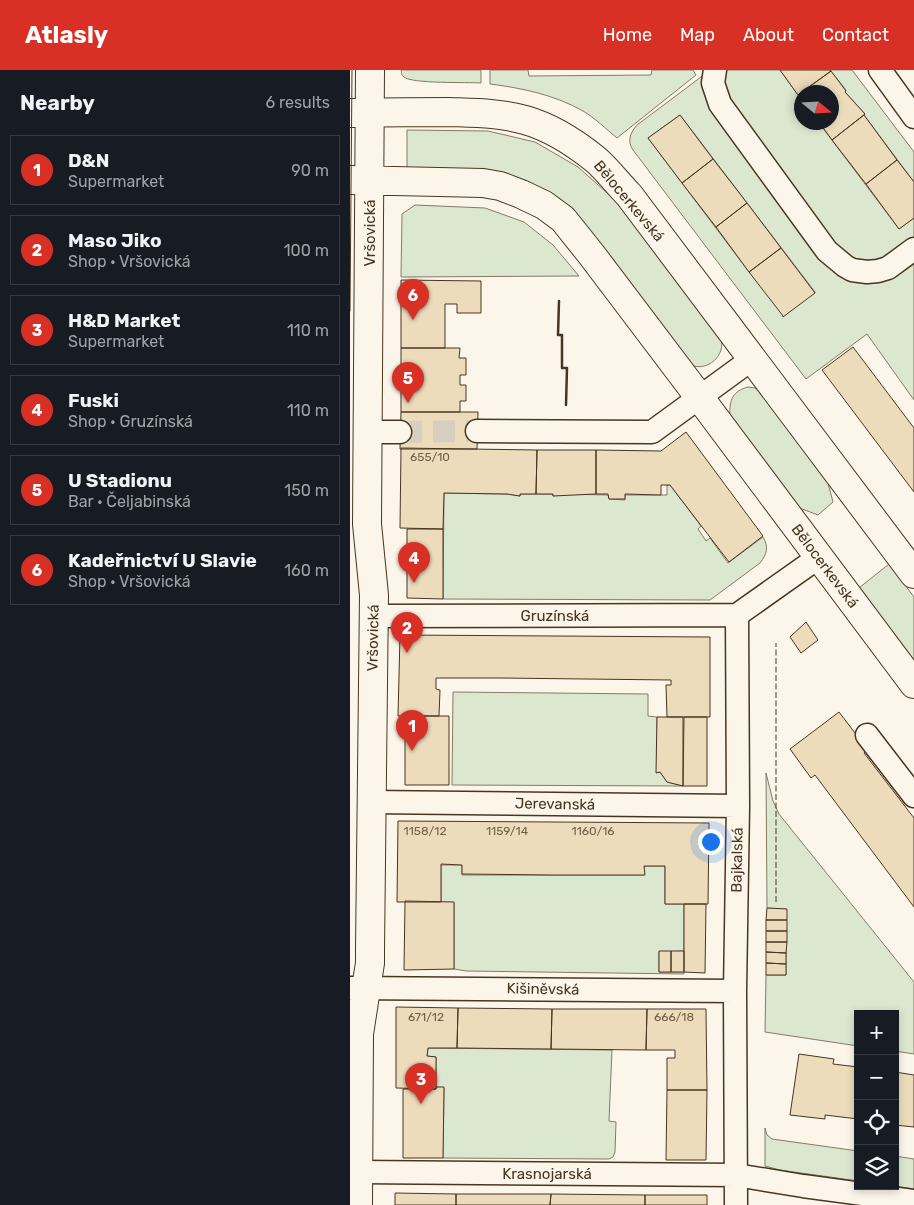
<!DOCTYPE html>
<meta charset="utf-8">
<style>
body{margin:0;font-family:Rubik,sans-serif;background:#242831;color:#f1f3f6}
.controls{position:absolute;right:15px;bottom:15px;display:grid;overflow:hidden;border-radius:0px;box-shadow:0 2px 8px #0003}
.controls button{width:45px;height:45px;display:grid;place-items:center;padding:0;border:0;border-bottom:1px solid #363941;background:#171b24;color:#f1f3f6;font:25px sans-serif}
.compass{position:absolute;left:444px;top:15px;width:45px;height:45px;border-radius:50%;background:#171b24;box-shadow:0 2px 8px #0003;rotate:108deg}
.you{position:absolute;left:360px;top:771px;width:18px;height:18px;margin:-12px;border:4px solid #fff;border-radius:50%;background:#1a73e8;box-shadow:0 0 0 8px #1a73e833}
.badge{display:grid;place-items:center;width:32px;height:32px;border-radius:50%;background:#d93025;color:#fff;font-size:16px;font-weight:700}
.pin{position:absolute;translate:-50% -41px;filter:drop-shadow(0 1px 2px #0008)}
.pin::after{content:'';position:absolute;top:26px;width:18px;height:15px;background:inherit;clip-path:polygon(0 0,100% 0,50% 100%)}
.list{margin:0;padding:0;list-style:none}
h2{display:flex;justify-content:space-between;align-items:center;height:65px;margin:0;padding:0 20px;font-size:21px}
h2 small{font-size:16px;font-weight:400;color:#9ea1a6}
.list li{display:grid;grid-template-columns:32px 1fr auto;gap:15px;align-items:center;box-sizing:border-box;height:70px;margin:0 10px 10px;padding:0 10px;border:1px solid #363941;border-radius:0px}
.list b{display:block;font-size:19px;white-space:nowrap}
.list p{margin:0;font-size:16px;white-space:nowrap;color:#9ea1a6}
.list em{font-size:16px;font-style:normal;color:#9ea1a6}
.icon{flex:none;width:28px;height:28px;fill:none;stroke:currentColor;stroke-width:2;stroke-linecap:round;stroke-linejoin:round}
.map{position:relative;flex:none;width:564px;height:1135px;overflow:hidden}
header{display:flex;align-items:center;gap:30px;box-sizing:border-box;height:70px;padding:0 25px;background:#d93025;color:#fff}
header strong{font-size:24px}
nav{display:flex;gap:28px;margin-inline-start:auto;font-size:18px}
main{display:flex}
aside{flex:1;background:#171b24}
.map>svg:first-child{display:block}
.green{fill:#dce7d0;stroke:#887966;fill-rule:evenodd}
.building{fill:#ecdcbc;stroke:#4a3520}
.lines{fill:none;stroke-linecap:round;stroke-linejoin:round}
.minor-tunnel{stroke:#d8cfc1;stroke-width:22;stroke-dasharray:22 11;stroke-linecap:butt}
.minor-casing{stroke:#4a3520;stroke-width:25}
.secondary-casing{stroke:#4a3520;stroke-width:30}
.minor{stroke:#fbf6e9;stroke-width:22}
.secondary{stroke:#fbf6e9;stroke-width:28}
.tram{stroke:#4a3520;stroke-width:1}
.fence{stroke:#4a3520;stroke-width:1;stroke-dasharray:6 2.5;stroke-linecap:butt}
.wall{stroke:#4a3520;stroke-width:2.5}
.labels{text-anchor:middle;stroke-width:4;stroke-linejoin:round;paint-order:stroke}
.number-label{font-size:12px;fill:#725f47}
.street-label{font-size:15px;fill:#4a3520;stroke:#fbf6e9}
</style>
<header>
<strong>Atlasly</strong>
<nav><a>Home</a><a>Map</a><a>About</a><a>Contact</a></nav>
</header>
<main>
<aside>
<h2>Nearby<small>6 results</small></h2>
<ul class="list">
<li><span class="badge">1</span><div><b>D&amp;N</b><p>Supermarket</p></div><em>90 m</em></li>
<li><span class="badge">2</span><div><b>Maso Jiko</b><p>Shop · Vršovická</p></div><em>100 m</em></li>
<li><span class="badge">3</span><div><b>H&amp;D Market</b><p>Supermarket</p></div><em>110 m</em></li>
<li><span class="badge">4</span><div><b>Fuski</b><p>Shop · Gruzínská</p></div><em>110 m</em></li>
<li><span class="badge">5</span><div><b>U Stadionu</b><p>Bar · Čeljabinská</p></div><em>150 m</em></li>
<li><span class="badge">6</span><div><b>Kadeřnictví U Slavie</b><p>Shop · Vršovická</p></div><em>160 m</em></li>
</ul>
</aside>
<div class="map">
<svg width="564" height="1135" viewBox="0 0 564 1135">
<rect width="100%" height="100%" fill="#fbf6e9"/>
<path class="green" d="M51 0H131V13C118 12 62 14 54 7 51 5 52 4 51 0Z
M140 0H178L179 6 301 5 302 0H343L346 5 267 68C256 59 245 48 233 41 205 25 172 18 140 14Z
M374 0H430L451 29 452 52 469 53 549 159 564 148V167C533 196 511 202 480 169L383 37 373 11Z
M480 0H502L564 82V112L514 45 515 44 495 22 496 20Z
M355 4 490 204 564 190V330L517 264 456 309 283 80C277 71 280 63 287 55ZM330 45 465 222V223L399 202 298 68Z
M57 60 138 61 185 72 228 97 264 129 371 268C376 286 357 302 341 295L195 121 179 112 150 102 57 100Z
M65 135 135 138 174 152 203 175 229 206 51 207 52 144Z
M398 317 405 318 411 322 478 413 483 432 468 445 447 437 380 345C379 330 383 321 398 317Z
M317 415H320L351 456 348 459 356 471 360 468 378 493 413 467C419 477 417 484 410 493L360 530 93 529 94 423 156 424 170 426V424H202L203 426 216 424 258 425 259 429 275 430V425H317Z
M539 494 564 527V591L509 518Z
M103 622 298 624V646L307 647V702H310L317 712 333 716 102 715Z
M416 703 423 731 429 744 564 912V984L545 981V944H508V976L415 962 416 905H436V839L417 838Z
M91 795H112V805H294V796H315V834H334V881L309 882V902H334V904L116 901 104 899V833L91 832Z
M78 978 262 980 259 1051 266 1052 265 1082 263 1087 259 1089 93 1088 94 1018 86 1017V987L77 986Z
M415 1058 417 1065 422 1069 508 1081V1111L430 1100 415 1096Z
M545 1086 564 1089V1119L545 1116Z"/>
<path class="building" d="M430 0H480L481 1 448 25Z
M481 1 496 21 495 22 515 44 482 70 469 52H482V22H452Z
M330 45 363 89 332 113 298 68Z
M514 45 547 90 516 114 482 70Z
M363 89 397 133 366 157 332 113Z
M547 90 564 112V148L549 159 516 114Z
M397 133 431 178 399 202 366 157Z
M431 178 465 223 433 247V246L399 202Z
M51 210 131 211V243H107V234H95V278H51Z
M503 277 564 358V422L472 300Z
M51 278H110L109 288H116V305H110V315H116V331H110V342H51Z
M51 342H128L127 379H50Z
M336 362 413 466 379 492 320 415H311V425L275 424V429H259L258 424H246V380L311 381Z
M51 378 187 380 186 424H170V426L157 424 94 423 93 459 50 458Z
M187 380H246V424L203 426V424H186Z
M57 459H93V529L57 528Z
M456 552 468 570 451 583 440 567Z
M50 565 360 567V647H317L316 615H321V610L149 608H86V619L90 620 89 646H48Z
M489 642 518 680 514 683 564 748V837L465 705 461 708 440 679Z
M55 646H99V715H55Z
M307 647H333V716L317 712 310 702 306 703Z
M334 647H357V716H333Z
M48 751 359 753 358 834H315V796H294L295 805H203L112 804V795L91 794V832H47Z
M55 831 104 832V899L54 900Z
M334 834H356L355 903 334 902Z
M417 838 437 839V850H416Z
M416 850H437V861H416Z
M416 861H437V872H416Z
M416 872H437L436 883 416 882Z
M309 881H321V902H309Z
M321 881H334V902H321Z
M416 882 436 883V894L416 893Z
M416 893 436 894V905H416Z
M46 937 108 938 107 978H78L77 986 86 987V1019L46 1018Z
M108 938 202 939 201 979 107 978Z
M202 939H297L296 980 201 979Z
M297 939H356L357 1020H317V988H325V980H296Z
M449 984 484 989 483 994 508 997V1049L475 1045V1049L440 1045Z
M545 1002 564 1005V1057L545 1055Z
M86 1017H94L93 1088H53V1019H86Z
M317 1020H357L356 1090H316Z
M45 1123 106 1124V1135H45Z
M106 1124H201L200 1135H106Z
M201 1124 295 1125V1135H200Z
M295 1125H357V1135H295Z"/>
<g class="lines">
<path class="minor-tunnel" d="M50 362 127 361"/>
<defs>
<path id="minor" d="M365 0 363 13 370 34 477 181 495 196 502 200 517 202 528 201 538 198 564 179
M530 0 564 47
M127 361 302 362 402 289
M18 362H50
M24 546 387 545
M517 665 564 726
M21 732 388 736
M0 918 385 921
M8 1102 386 1105 453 1116 564 1131
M386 1135 385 921 388 736 387 545 469 487"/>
<path id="secondary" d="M0 43C33 42 66 42 99 42 125 43 151 43 175 50 200 57 225 73 245 89 257 99 268 114 279 125L564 504
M0 110 133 113 150 116 171 124 194 135 213 149 241 184 350 328 564 614
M8 1135 9 964 20 893V880L24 525 17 454 20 0"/>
</defs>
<use href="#minor" class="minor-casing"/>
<use href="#secondary" class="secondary-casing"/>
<use href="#minor" class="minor"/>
<use href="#secondary" class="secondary"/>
<path class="tram" d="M0 241 2 0"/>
<path class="fence" d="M426 832V573"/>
<path class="wall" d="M209 231 208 265H212V298H217L216 335"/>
</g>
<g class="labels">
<g class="number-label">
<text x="80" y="391">655/10</text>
<text x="75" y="765">1158/12</text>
<text x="157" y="765">1159/14</text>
<text x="243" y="765">1160/16</text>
<text x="76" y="951">671/12</text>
<text x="324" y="951">666/18</text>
</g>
<g class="street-label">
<text transform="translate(279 131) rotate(50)" y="5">Bělocerkevská</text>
<text transform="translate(20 163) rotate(-90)" y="5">Vršovická</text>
<text transform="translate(475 496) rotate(53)" y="5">Bělocerkevská</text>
<text x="205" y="551">Gruzínská</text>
<text transform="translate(23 568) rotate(-89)" y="5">Vršovická</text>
<text transform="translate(205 734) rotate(1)" y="5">Jerevanská</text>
<text transform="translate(387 790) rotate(-89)" y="5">Bajkalská</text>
<text transform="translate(193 919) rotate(1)" y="5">Kišiněvská</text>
<text x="197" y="1109">Krasnojarská</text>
</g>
</g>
</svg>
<div class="controls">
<button>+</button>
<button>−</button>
<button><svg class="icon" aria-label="locate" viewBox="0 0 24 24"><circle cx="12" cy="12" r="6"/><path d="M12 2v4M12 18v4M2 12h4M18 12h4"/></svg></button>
<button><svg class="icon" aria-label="layers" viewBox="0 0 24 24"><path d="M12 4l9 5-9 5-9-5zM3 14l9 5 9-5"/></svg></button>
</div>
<svg class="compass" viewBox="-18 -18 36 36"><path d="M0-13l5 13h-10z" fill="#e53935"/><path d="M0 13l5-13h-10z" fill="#9ea1a6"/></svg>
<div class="you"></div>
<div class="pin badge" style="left:62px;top:681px">1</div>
<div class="pin badge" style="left:57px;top:583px">2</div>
<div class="pin badge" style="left:71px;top:1034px">3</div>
<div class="pin badge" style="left:64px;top:513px">4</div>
<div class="pin badge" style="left:58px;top:333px">5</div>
<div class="pin badge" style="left:63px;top:250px">6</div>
</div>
</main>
